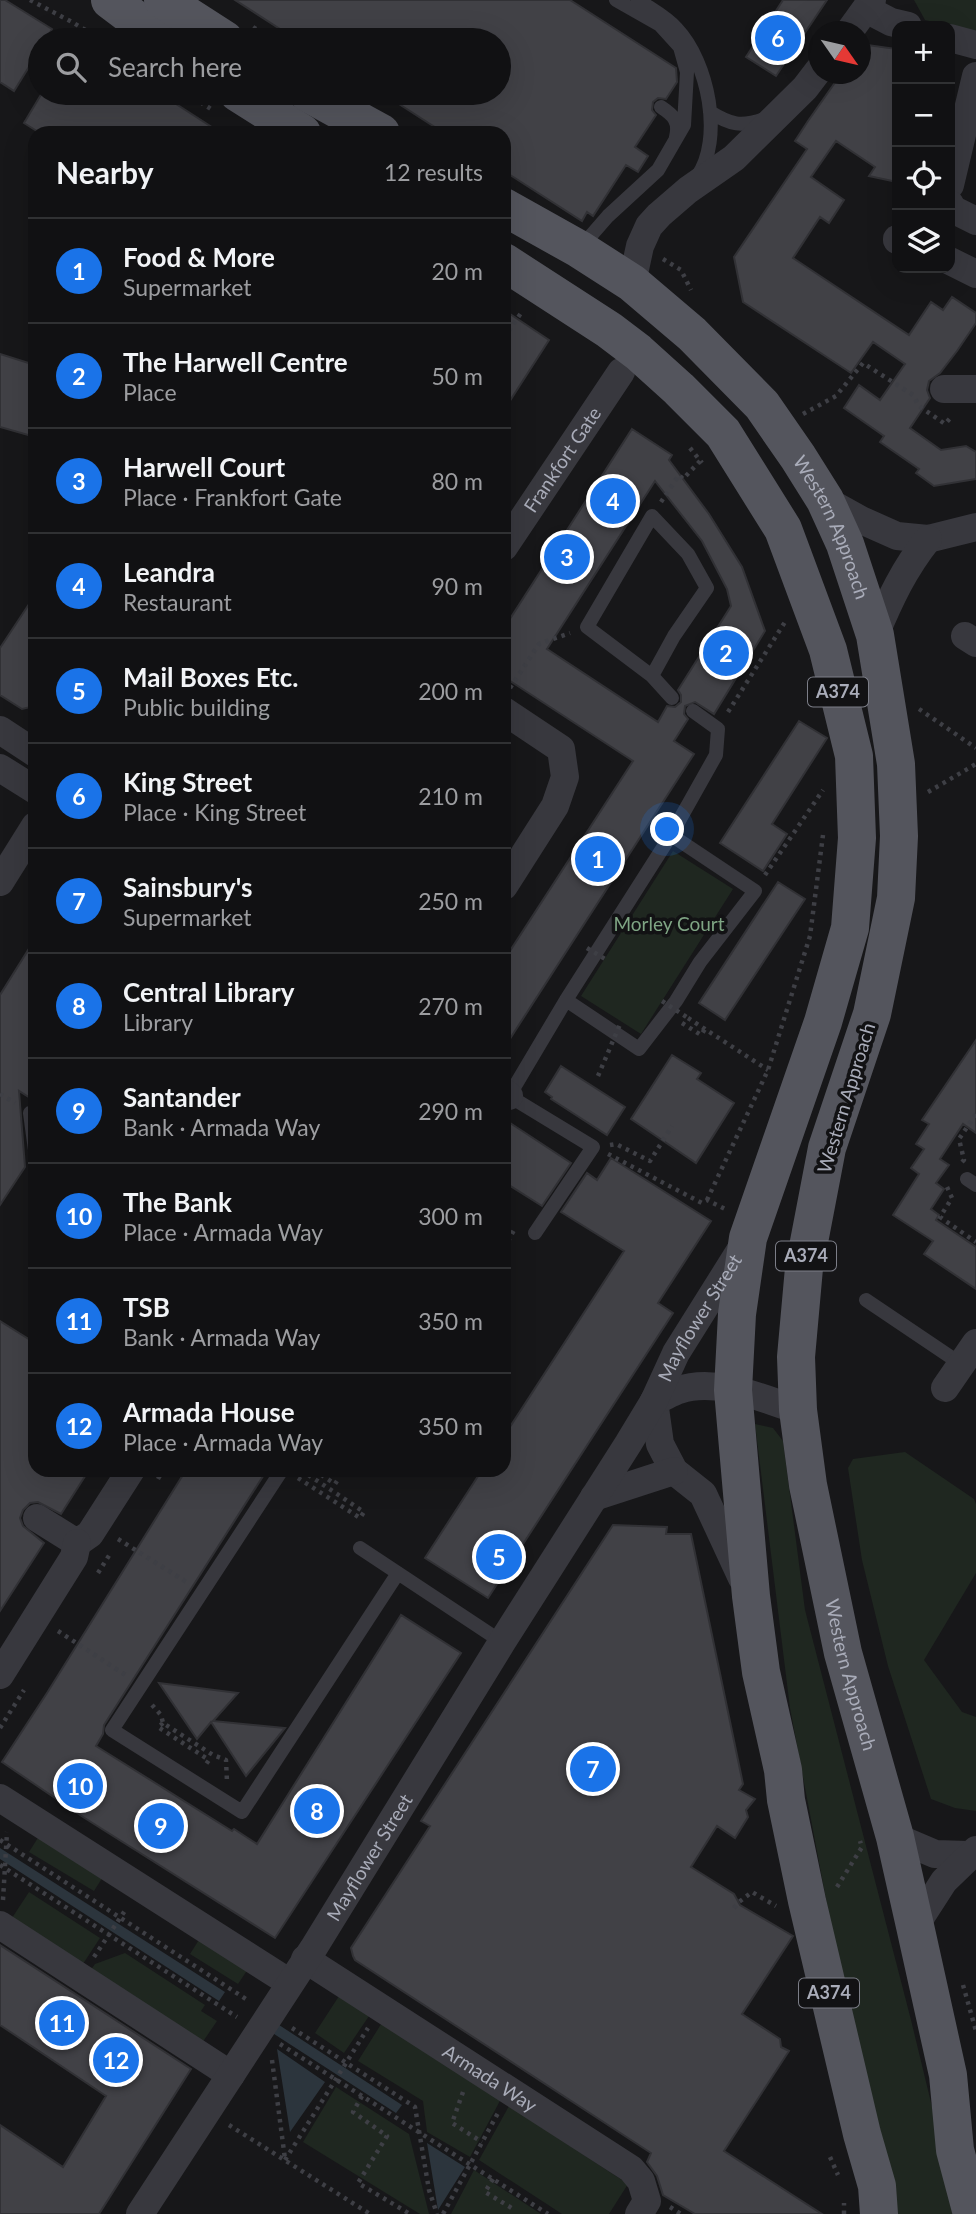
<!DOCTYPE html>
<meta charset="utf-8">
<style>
body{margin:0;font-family:Lato,sans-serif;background:#1a1a1c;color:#f1f3f6}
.controls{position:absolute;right:21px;top:21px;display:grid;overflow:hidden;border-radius:14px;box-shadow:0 7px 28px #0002}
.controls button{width:63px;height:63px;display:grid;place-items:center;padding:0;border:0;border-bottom:2px solid #303133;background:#111113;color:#f1f3f6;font:35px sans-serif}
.compass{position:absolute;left:808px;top:21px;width:63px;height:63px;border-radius:50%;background:#111113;box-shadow:0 7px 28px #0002;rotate:124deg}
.you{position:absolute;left:668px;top:830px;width:24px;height:24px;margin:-18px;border:5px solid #fff;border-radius:50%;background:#1a73e8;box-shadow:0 0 0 10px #1a73e833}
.badge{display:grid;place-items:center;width:46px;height:46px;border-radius:50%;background:#1a73e8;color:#fff;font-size:23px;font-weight:700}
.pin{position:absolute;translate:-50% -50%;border:4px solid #fff;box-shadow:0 2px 7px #0006}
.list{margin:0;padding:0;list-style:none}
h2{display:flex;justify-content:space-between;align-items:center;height:91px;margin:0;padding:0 28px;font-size:30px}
h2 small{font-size:23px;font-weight:400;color:#9c9da0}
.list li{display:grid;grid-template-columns:46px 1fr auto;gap:21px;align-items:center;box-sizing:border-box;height:105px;padding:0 28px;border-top:2px solid #303133}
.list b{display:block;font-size:26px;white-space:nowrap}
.list p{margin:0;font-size:23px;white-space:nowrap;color:#9c9da0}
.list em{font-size:23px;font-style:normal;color:#9c9da0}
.icon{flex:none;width:38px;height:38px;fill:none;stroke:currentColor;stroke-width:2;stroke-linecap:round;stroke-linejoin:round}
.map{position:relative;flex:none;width:976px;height:2214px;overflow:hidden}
.search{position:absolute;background:#111113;box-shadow:0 7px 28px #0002;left:28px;top:28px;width:483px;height:77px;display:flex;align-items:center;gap:18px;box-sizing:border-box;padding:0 24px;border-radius:38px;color:#9c9da0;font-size:26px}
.panel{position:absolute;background:#111113;box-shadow:0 7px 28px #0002;left:28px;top:126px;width:483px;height:1351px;border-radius:21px}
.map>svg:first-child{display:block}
.green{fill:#1f2720}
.water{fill:#2c353d}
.building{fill:#414146;stroke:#313135;stroke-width:2;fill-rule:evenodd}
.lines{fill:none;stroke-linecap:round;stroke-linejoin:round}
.path{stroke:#3e3f45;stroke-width:4.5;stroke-dasharray:3.5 5;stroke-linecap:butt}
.lane{stroke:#38383e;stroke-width:14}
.street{stroke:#38383e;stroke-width:28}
.primary{stroke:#54555d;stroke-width:38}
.path-bridge{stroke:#3e3f45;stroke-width:4.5;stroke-dasharray:3.5 5;stroke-linecap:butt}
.labels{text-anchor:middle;stroke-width:7;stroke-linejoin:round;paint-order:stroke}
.shield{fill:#121214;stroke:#7c7e88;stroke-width:2}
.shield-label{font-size:18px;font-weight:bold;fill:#a9acb9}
.street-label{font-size:19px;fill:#a9acb9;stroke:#121214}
.park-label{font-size:19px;fill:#7fa584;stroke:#121214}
</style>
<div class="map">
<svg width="976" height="2214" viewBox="0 0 976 2214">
<rect width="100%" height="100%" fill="#171719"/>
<path class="green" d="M914 0H976V33L925 20Z
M673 851 733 889 641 1034 581 996Z
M755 1424 773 1428 783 1441 805 1610 911 2020 958 2214H898L889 2162 848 2016 790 1708Z
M905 1452 974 1499 976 1504V1573L924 1660 962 1712 976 1717V1811L955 1808 931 1799 888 1666 862 1560 848 1468 853 1459Z
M41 1833 106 1872 94 1891 29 1852Z
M29 1892 100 1938 79 1970 8 1924Z
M202 1935 250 1966 238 1984 190 1954Z
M125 1953 205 2005 201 2011 217 2021 198 2049 86 1977 95 1964Z
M341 1993 371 2013 344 2053 315 2033Z
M383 2021 502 2097 470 2157 427 2132 423 2101 358 2061Z
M336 2087 409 2134 429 2214H420L303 2142Z
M509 2106 628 2184 609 2214H562L479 2160Z
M474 2170 541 2214H451Z"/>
<path class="water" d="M0 1848 225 1992 219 2001 0 1859Z
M276 2023 402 2105 396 2113 271 2032Z
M277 2049 325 2082 290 2132Z
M427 2143 465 2167 438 2210Z"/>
<path class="building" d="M0 0H5L52 29 46 40H40V49L14 91 0 82Z
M235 0H570L676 68 677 82 666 99 658 98 653 102 652 110 656 115 635 147 648 156 638 172 626 165 593 216 587 212 582 221 504 171V133H444L382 93H499V40H297Z
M783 0H827L776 76 746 57Z
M860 44 897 49V182L869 176 875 167 836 141 811 177 844 200 829 223 820 217 793 258 909 335 931 302 943 310 952 297 976 313V323L957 351 940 373 929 381 927 390 930 398 910 428 941 450 966 446 976 452V479L934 486 916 473 919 469 880 442 884 436 844 408 859 385 880 400 905 364 873 342 851 373 743 302 734 257 807 149 795 141 808 121 841 74H860Z
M42 93H159L221 133H40L24 123Z
M504 310 549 340 504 410Z
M0 354 35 365V437L0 427Z
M632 429 672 455 669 460 709 514 742 567 765 631 714 714 695 702 685 706 684 714 688 719 674 741 694 754 504 1048V960L633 761 504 677V628ZM655 481 702 541 727 589 731 606 678 690 681 695V702L675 707 667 706 658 722 547 649Z
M35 595V706L22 709 0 695V648Z
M799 721 827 738 772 824 787 834 763 871 720 843Z
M778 882 805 899 725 1020 699 1003Z
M35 939V1101L19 1091 25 1167 0 1205V995Z
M976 1040V1133L963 1124 940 1159 949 1165 936 1183 944 1189 931 1209 939 1215 936 1220 976 1247V1289L924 1254 933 1241 893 1215 919 1174 911 1168 924 1149 916 1144 929 1124 922 1120Z
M672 1055 701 1073 697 1079 734 1103 696 1163 631 1119Z
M561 1066 625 1107 607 1135 551 1099 552 1097 545 1092Z
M504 1119 571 1163 542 1206 504 1182Z
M611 1158 711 1221 658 1303 673 1313 488 1598 425 1558 482 1470H504V1436L624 1251 561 1212 587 1173 597 1180Z
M0 1321 35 1343V1470H89L61 1514 38 1502 30 1503 23 1510 20 1518 23 1526 44 1543 0 1611Z
M186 1470H267L104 1725 103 1734 96 1746 232 1831 234 1829 257 1844 401 1615 461 1653 275 1938 83 1817 2 1762 47 1693Z
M613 1525 667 1527 666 1534H691L743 1784 739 1790 755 1799 746 1810 748 1817 735 1838 717 1826 691 1867 734 1894 740 1905 793 1936 742 2014 780 2039 781 2047 789 2051 724 2151 822 2214H695L663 2195 657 2176 647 2162 651 2153 355 1960 353 1956 351 1948 430 1826 421 1821Z
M159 1683 238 1693 213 1721 285 1728 246 1776 211 1722 197 1739Z
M0 1945 191 2069 99 2214H0V2125L63 2167 106 2096 0 2025Z"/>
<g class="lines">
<path class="path" d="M30 0 72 22 102 40
M253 27 272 40
M186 93 211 109
M412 128 422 133
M663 259 681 270 691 290
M504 338 523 310
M803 414 836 396 863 363 913 395 919 406 945 424 952 416
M690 448 702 463
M661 502 679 475 683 479 700 461
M510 688 539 644 570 633
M919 709 976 748
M728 712 785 622
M928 792 976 764
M765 875 823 790
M688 1018 768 1070
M682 1023 701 1035 705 1029
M0 1094 15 1103
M610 1145 616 1144 650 1161 672 1126
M608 1154 702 1203 707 1200 727 1210
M962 1162 964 1160 959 1139 976 1114
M947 1187 952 1198 940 1217 976 1242
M707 1200 768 1070 810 936 823 835
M504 1249 515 1228
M314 1470 335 1484 337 1481
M298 1478 360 1518 364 1512 301 1470
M158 1479 163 1470
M118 1539 188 1583
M98 1573 110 1554
M58 1631 127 1676
M152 1705 161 1715 163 1723 213 1755 226 1760 227 1782
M163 1723 158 1727 209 1760 204 1767
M0 1728 24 1690
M0 1840 249 2001
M0 1865 237 2017
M837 1887 862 1847 860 1841
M3 1900 7 1832
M734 1908 739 1902 752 1892 776 1906
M94 1957 126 1909
M963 1985 976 2031
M292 2028 415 2107 429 2190 437 2214
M280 2044 548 2214
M272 2060 285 2159
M463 2092 452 2123 482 2142
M362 2096 353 2112 387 2136 358 2183 410 2214
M229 2125 370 2214
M830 2157 838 2175
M285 2160 368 2028
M493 2179 485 2192 515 2210
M670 2207 681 2214
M443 2214 498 2113
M844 2214V2203"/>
<path class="lane" d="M638 0C651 9 667 17 677 29 708 62 724 139 697 177
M661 107C673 115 680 121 676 137
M710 112C731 125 741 127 764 119
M581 247 608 216 658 170 684 125 687 72 680 47 660 25 616 0
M652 676 674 636 707 588 688 554 652 516 587 627 652 676 672 698
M566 1000 639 1049 676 1001 700 962 755 891 671 835
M30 1113 35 1150
M967 1179 976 1185
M535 1233 593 1147 509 1096 566 1000 671 835 716 755 718 729 693 711
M866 1300 961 1364
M282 1470 112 1730 242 1812 398 1573
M360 1548 502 1642"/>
<g class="street">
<path d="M866 9 891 22 908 26"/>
<path d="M849 32 872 0"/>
<path d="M950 38 976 45"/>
<path d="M950 185 976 76"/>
<path d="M950 204 952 209 976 221"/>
<path d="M897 239V240"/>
<path d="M950 261 976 274"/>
<path d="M632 283 640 246 649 226 659 215 688 190 734 158 805 88 818 71"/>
<path d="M944 389H976"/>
<path d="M825 500 861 520 897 536 928 539 976 527"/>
<path id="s1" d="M504 547 621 372"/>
<path d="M875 635C890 599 904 569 928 539"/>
<path d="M965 636 976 643"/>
<path d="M504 711 561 749 565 777 555 806 504 886"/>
<path d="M0 730 35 753"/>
<path d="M0 768 35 790"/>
<path d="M0 882 35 826"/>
<path d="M504 1092 509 1096"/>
<path d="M945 1388 976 1343"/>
<path d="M654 1401 660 1444 674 1471 703 1494 742 1578"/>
<path d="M654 1401C662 1398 671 1393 679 1390 717 1377 763 1399 798 1410"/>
<path d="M594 1497 674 1471"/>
<path d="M37 1518 77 1543 90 1534 131 1470"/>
<path d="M0 1675 74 1557 77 1543"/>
<path d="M0 1798 290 1983"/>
<path d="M895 1837 935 1854 968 1855"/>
<path d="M0 1925 231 2075"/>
<path d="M915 1926 944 1881 976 1850"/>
<path id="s2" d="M305 1959 631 2169 641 2181 647 2201 639 2214"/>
<path id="s3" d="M140 2214 313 1949 502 1642 628 1444 654 1401 676 1353 743 1246"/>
</g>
<g class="primary">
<path d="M110 0 163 40"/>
<path d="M163 0 225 40"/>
<path d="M238 93 302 133"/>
<path d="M308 93 381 133"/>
<path id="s4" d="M504 207 579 249 632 283 692 334 762 405 798 457 825 500 845 544 875 635 896 764 899 836 896 898 872 1014 827 1148 804 1268 796 1357 798 1410 808 1485 843 1653 895 1837 915 1926 948 2075 955 2150 972 2214"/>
<path d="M504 262 609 330 638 352 679 389 723 433 783 529 828 650 854 756 857 838 850 928 823 1022 748 1238 737 1314 733 1390 751 1596 761 1672 783 1770 786 1800 807 1901 862 2134 877 2186 879 2214"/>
</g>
<path class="path-bridge" d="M587 948 605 959
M662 1001 688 1018
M598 1076 621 1022"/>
</g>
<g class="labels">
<g class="shield">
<rect x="808" y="677.5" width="60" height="29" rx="5"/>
<rect x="776" y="1241.5" width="60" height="29" rx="5"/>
<rect x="799" y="1978.5" width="60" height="29" rx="5"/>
</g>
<g class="shield-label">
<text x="838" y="698">A374</text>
<text x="806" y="1262">A374</text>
<text x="829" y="1999">A374</text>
</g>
<g class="street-label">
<text dy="7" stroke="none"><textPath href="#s1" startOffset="105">Frankfort Gate</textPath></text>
<text dy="7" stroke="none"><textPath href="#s4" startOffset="469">Western Approach</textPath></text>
<text transform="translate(846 1098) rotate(-73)" y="7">Western Approach</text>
<text dy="7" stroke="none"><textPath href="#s3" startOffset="1057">Mayflower Street</textPath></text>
<text dy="7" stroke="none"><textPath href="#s4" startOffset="1645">Western Approach</textPath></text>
<text dy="7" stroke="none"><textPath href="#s3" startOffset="424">Mayflower Street</textPath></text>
<text dy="7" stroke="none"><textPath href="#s2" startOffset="220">Armada Way</textPath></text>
</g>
<g class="park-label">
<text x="669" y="931">Morley Court</text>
</g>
</g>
</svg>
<div class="controls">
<button>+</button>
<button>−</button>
<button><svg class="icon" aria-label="locate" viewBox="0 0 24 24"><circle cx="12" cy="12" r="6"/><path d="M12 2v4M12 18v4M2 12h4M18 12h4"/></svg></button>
<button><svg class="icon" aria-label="layers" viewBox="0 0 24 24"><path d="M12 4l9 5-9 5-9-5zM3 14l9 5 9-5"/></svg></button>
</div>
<svg class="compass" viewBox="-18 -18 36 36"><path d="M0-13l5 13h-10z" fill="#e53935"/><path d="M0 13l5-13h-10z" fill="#9c9da0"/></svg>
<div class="you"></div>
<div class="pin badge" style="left:598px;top:859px">1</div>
<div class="pin badge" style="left:726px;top:653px">2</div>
<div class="pin badge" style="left:567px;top:557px">3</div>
<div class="pin badge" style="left:613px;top:501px">4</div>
<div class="pin badge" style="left:499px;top:1557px">5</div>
<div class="pin badge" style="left:778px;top:38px">6</div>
<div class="pin badge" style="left:593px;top:1769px">7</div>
<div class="pin badge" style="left:317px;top:1811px">8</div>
<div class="pin badge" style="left:161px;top:1826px">9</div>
<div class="pin badge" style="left:80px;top:1786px">10</div>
<div class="pin badge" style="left:62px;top:2023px">11</div>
<div class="pin badge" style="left:116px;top:2060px">12</div>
<div class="search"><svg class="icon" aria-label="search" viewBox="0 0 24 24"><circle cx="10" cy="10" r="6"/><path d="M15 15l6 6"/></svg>Search here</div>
<section class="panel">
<h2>Nearby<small>12 results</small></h2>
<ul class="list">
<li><span class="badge">1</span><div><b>Food &amp; More</b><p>Supermarket</p></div><em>20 m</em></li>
<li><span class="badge">2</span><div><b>The Harwell Centre</b><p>Place</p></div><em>50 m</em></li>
<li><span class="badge">3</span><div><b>Harwell Court</b><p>Place · Frankfort Gate</p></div><em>80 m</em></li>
<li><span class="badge">4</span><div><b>Leandra</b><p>Restaurant</p></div><em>90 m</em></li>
<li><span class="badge">5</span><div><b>Mail Boxes Etc.</b><p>Public building</p></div><em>200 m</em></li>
<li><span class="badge">6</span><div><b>King Street</b><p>Place · King Street</p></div><em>210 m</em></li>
<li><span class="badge">7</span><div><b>Sainsbury's</b><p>Supermarket</p></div><em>250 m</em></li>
<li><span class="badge">8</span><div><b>Central Library</b><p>Library</p></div><em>270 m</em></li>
<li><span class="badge">9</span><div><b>Santander</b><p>Bank · Armada Way</p></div><em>290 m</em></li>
<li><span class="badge">10</span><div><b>The Bank</b><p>Place · Armada Way</p></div><em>300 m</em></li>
<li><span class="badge">11</span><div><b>TSB</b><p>Bank · Armada Way</p></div><em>350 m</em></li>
<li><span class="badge">12</span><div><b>Armada House</b><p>Place · Armada Way</p></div><em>350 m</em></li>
</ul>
</section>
</div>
